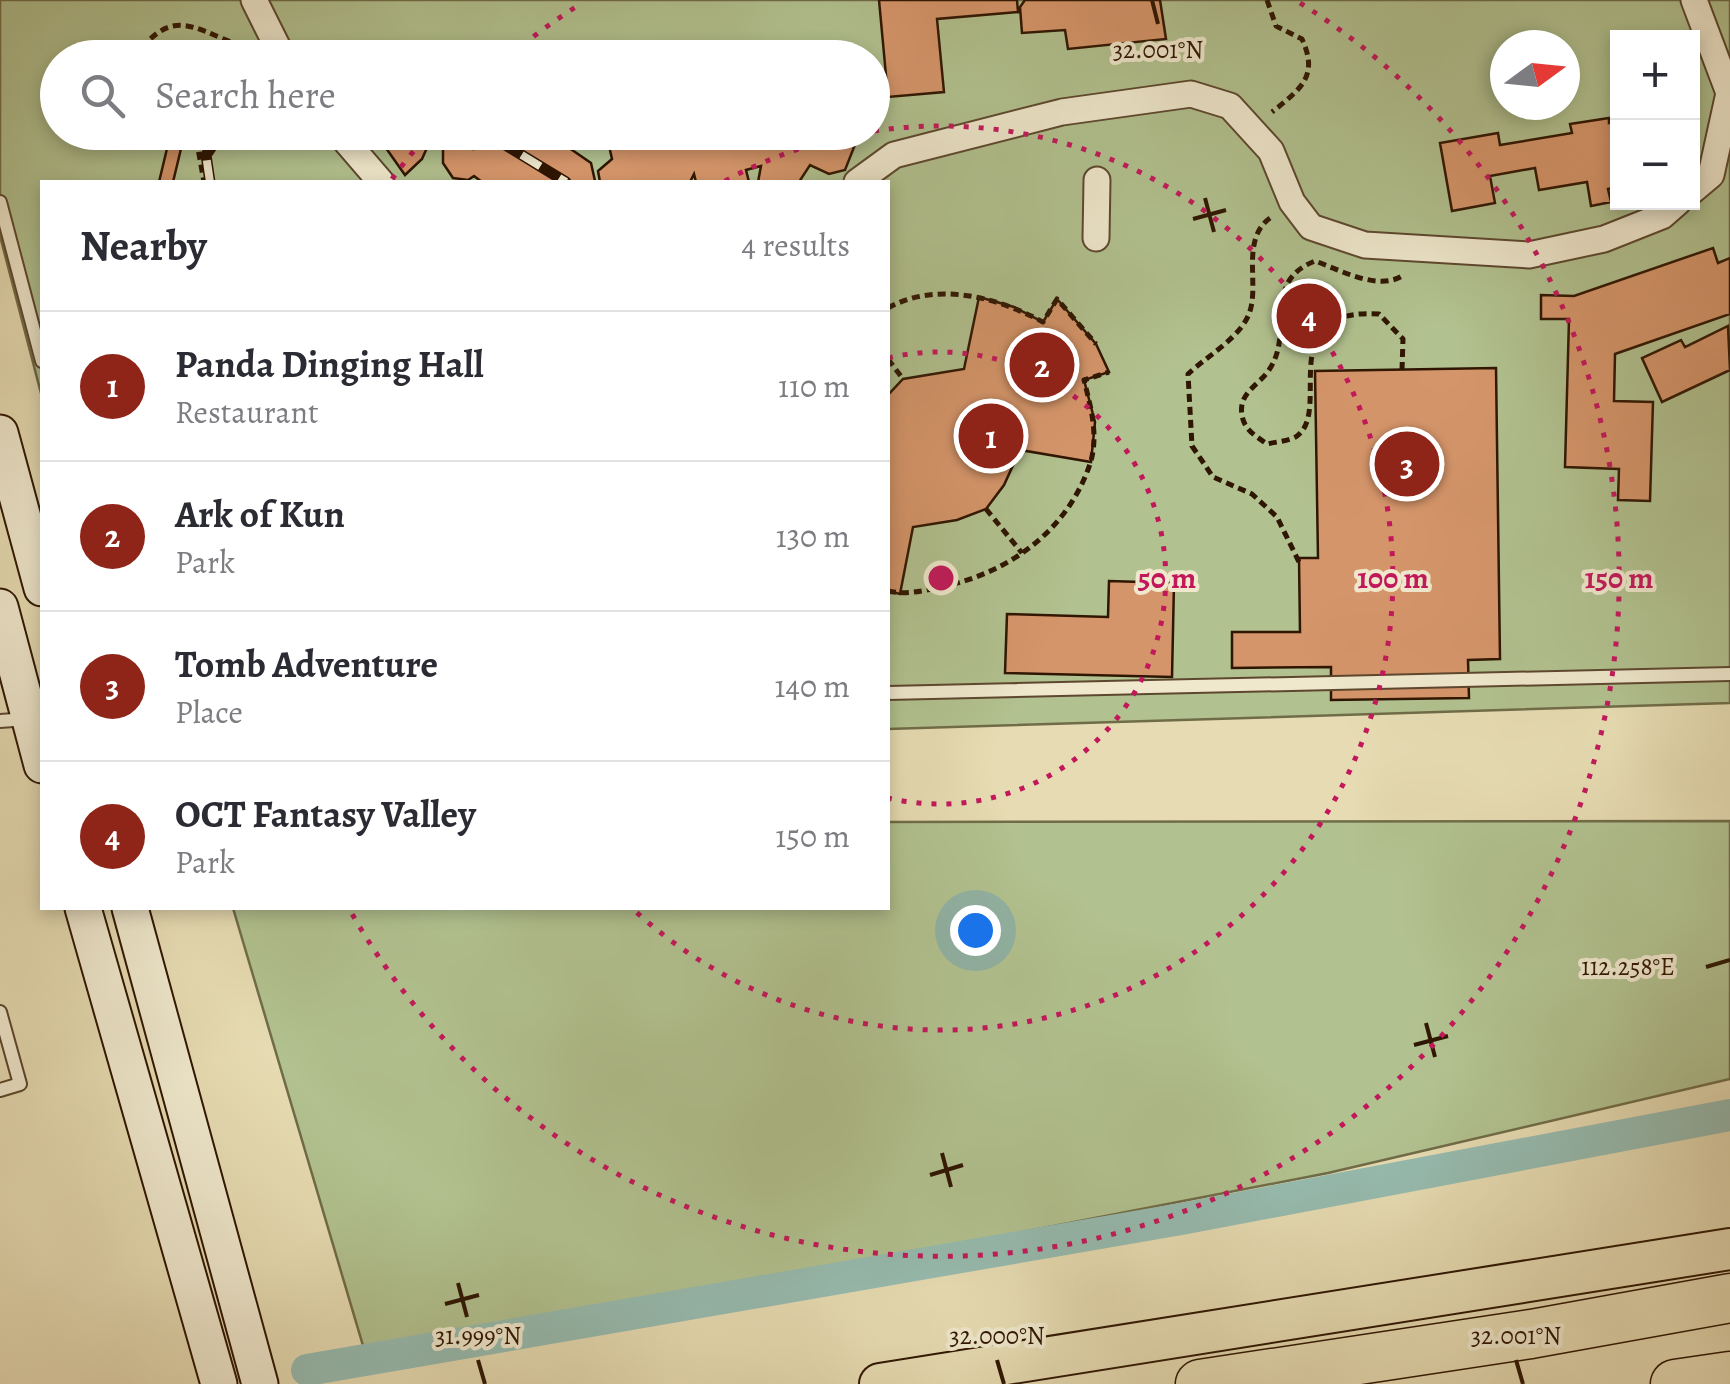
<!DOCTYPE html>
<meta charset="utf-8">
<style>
body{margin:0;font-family:Alegreya,serif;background:#f2f2f3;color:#2b2b33}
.controls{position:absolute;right:30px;top:30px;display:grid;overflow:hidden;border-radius:0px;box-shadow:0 5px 15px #0003}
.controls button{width:90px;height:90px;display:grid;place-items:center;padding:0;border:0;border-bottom:2px solid #e1e1e2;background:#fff;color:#2b2b33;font:50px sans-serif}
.compass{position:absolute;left:1490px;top:30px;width:90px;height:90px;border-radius:50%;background:#fff;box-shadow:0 5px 15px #0003;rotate:75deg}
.you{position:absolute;left:975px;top:930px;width:35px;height:35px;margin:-25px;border:8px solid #fff;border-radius:50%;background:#1a73e8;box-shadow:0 0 0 15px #1a73e833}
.badge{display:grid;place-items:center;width:65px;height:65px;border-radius:50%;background:#8f2418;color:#fff;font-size:32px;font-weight:700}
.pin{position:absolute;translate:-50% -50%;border:5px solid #fff;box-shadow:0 2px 10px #0006}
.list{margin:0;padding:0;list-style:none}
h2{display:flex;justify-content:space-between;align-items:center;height:130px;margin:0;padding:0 40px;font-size:42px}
h2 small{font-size:32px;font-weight:400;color:#7c7c81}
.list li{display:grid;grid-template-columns:65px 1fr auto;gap:30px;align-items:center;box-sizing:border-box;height:150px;padding:0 40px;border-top:2px solid #e1e1e2}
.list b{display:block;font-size:38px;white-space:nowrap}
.list p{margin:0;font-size:32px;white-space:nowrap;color:#7c7c81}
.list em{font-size:32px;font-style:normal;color:#7c7c81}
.icon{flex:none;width:55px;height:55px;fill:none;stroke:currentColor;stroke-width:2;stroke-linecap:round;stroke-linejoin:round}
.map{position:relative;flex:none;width:1730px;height:1384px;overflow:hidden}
.search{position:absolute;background:#fff;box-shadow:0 5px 15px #0003;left:40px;top:40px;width:850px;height:110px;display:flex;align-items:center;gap:25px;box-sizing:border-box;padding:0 35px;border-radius:55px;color:#7c7c81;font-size:38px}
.panel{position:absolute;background:#fff;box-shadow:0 5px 15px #0003;left:40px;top:180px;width:850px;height:730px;border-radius:0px}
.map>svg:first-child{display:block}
.green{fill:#b1c18f;stroke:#706c48;stroke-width:2.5;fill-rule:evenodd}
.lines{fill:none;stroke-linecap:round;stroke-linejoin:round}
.canal{stroke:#96bbaf;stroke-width:32}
.building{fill:#d5956a;stroke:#2f1602;stroke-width:2.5}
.lane-casing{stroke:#5d472e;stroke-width:16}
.street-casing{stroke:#5d472e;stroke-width:29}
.secondary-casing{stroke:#2f1602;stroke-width:39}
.primary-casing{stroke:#2f1602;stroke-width:44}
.highway-casing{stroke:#2f1602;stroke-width:51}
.path{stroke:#2f1602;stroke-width:5;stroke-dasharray:8 5;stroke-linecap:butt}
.lane{stroke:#efe8cd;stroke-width:12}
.street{stroke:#efe8cd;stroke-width:25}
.secondary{stroke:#efe8cd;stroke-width:35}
.primary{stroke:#e6dbb2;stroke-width:40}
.highway{stroke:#e6dbb2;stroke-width:48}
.rail-casing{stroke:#2f1602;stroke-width:11}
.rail{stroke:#efe8cd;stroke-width:8;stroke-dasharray:22;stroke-linecap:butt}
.ticks{fill:none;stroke:#2f1602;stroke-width:4}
.ring{fill:none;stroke:#c2185b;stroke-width:5;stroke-dasharray:5 10}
.ticks-label{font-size:25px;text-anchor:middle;fill:#2f1602;stroke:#efe8cd;stroke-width:8;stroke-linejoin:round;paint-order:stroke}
.centre{fill:#c2185b;stroke:#efe8cd;stroke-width:5}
.ring-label{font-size:30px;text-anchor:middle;font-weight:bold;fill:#c2185b;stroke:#efe8cd;stroke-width:8;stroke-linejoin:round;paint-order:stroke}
</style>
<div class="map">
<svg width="1730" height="1384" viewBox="0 0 1730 1384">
<rect width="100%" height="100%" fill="#e6dbb2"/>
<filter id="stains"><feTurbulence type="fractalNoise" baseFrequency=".002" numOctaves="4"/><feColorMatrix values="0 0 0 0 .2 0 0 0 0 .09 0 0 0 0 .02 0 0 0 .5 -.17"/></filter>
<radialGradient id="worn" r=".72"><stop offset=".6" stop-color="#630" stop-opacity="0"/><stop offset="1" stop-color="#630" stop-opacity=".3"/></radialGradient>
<path class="green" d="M0 0H1730V703L888 729V182H42V397L0 236ZM1618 38H1692V202H1618ZM1505 45H1565V105H1505ZM58 58H872V132H58Z
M1730 821V1079L1328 1173 367 1359 233 908H888V822Z"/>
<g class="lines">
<path class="canal" d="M307 1370 1181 1219 1730 1115"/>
</g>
<path class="building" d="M879 0H1017L1018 12 937 19 944 92 888 97Z
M1025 0H1160L1166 39 1068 49 1065 30 1022 33 1020 7Z
M762 45 765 58H704Z
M1609 118V123L1618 121V187L1608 189 1611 202 1591 206 1587 182 1539 190 1535 168 1490 176 1495 203 1452 211 1440 143 1498 133 1500 145 1572 133 1570 124Z
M171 132H185L173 182H159Z
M380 132H434L422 159 405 175 381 141Z
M483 132H546L591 163 595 181 482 182 474 176 468 180 453 178 443 163V146L459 140 473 149Z
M606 132H860L845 170 829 174 810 165 799 182H758L761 166 746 170 749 182H696L694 174 690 182H600L598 171 612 159Z
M1713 248 1718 263 1730 258V314L1615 354 1614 401 1653 402 1650 501 1618 500 1619 469 1565 467 1569 319H1541V295L1574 296Z
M979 297 1014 307 1043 322 1057 299 1096 344 1109 372 1084 380 1095 422 1091 462 1020 450 1004 485 986 509 957 520 913 527 900 594 888 591V395L903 379 964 369Z
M1728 326 1730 370 1662 402 1642 358 1681 340 1685 347Z
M1496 368 1500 659 1468 660 1469 698 1331 700V667L1232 668V632H1300L1299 558H1318L1315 371Z
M1109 581 1174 583 1172 677 1005 673 1007 614 1108 617Z"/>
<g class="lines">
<defs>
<path id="lane" d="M0 202 42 361
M888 693 1730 674
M0 721 27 719
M0 1012 20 1084 0 1090"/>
<path id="street" d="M254 0 283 58
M338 132 381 182
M857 182 894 155 1062 112 1191 94 1230 106 1271 151 1292 202 1311 227 1365 245 1529 255 1604 239 1662 216 1678 202
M1692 191 1711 175 1729 93 1694 0
M1096 238 1097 180"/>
<path id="secondary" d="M0 433 42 588
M0 607 42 765
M83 908 219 1384
M130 908 260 1384"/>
<path id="primary" d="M880 1384 1730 1249"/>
<path id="highway" d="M1200 1384 1531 1334 1730 1298
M1675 1384 1730 1376"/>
</defs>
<use href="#lane" class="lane-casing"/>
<use href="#street" class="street-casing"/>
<use href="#secondary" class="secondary-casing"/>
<use href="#primary" class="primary-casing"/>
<use href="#highway" class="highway-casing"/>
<path class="path" d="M1267 0 1276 26 1302 39C1319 76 1301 89 1272 112
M133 58C172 9 186 24 238 45L246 44
M184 132 197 143 204 182
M1270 218C1241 239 1259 283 1250 311 1242 337 1207 356 1188 374L1192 446 1213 477 1252 494 1277 517 1299 562
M888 308C936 281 997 297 1043 322L1057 299 1096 344
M888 359 903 379
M1402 370 1403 339 1379 314C1271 307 1333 410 1297 436 1290 441 1275 442 1267 444 1256 436 1244 430 1242 415 1238 393 1259 385 1269 370 1295 332 1261 282 1315 261 1340 270 1378 291 1402 276
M986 509 1022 553
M888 591C905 595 923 591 941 587 1008 573 1067 532 1090 464 1099 436 1091 408 1084 380L1109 372"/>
<use href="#lane" class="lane"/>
<use href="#street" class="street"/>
<use href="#secondary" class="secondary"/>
<use href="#primary" class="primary"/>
<use href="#highway" class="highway"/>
<defs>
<path id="rail" d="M484 132 566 182
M210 182 206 155 222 132"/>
</defs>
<use href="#rail" class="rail-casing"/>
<use href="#rail" class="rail"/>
</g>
<path class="ticks" d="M1152 0 1158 24M1205 198 1214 232M1193 219 1226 210M1706 967 1730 960M1426 1023 1435 1057M1414 1045 1448 1036M942 1153 951 1187M930 1175 963 1165M458 1283 467 1317M445 1304 479 1295M478 1360 485 1384M997 1360 1004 1384M1516 1360 1523 1384"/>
<g class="ring">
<path d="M888 358A226 226 0 1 1 888 798"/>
<path d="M725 181A452 452 0 0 1 863 133M874 131A452 452 0 1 1 633 909"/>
<path d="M392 179A678 678 0 0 1 429 133M510 55A678 678 0 0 1 582 3M1300 3A678 678 0 1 1 351 912"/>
</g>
<g class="ticks-label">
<text x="1158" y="58">32.001°N</text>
<text x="1628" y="975">112.258°E</text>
<text x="478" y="1344">31.999°N</text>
<text x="997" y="1344">32.000°N</text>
<text x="1516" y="1344">32.001°N</text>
</g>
<circle cx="941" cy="578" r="15" class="centre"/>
<g class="ring-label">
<text x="1167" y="588">50 m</text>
<text x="1393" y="588">100 m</text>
<text x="1619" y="588">150 m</text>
</g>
<rect width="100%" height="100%" filter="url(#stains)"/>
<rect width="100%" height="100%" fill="url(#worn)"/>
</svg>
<div class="controls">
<button>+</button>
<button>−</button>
</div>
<svg class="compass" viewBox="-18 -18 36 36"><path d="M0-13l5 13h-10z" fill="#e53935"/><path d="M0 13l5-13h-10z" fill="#7c7c81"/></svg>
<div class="you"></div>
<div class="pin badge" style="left:991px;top:436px">1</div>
<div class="pin badge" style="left:1042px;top:365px">2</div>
<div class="pin badge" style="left:1407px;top:464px">3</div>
<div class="pin badge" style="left:1309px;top:316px">4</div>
<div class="search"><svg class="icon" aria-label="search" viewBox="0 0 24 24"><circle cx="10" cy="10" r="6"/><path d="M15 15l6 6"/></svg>Search here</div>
<section class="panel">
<h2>Nearby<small>4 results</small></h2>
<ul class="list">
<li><span class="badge">1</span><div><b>Panda Dinging Hall</b><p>Restaurant</p></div><em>110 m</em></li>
<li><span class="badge">2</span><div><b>Ark of Kun</b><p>Park</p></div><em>130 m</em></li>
<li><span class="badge">3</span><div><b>Tomb Adventure</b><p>Place</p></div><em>140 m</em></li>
<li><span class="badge">4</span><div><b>OCT Fantasy Valley</b><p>Park</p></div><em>150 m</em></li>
</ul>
</section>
</div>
